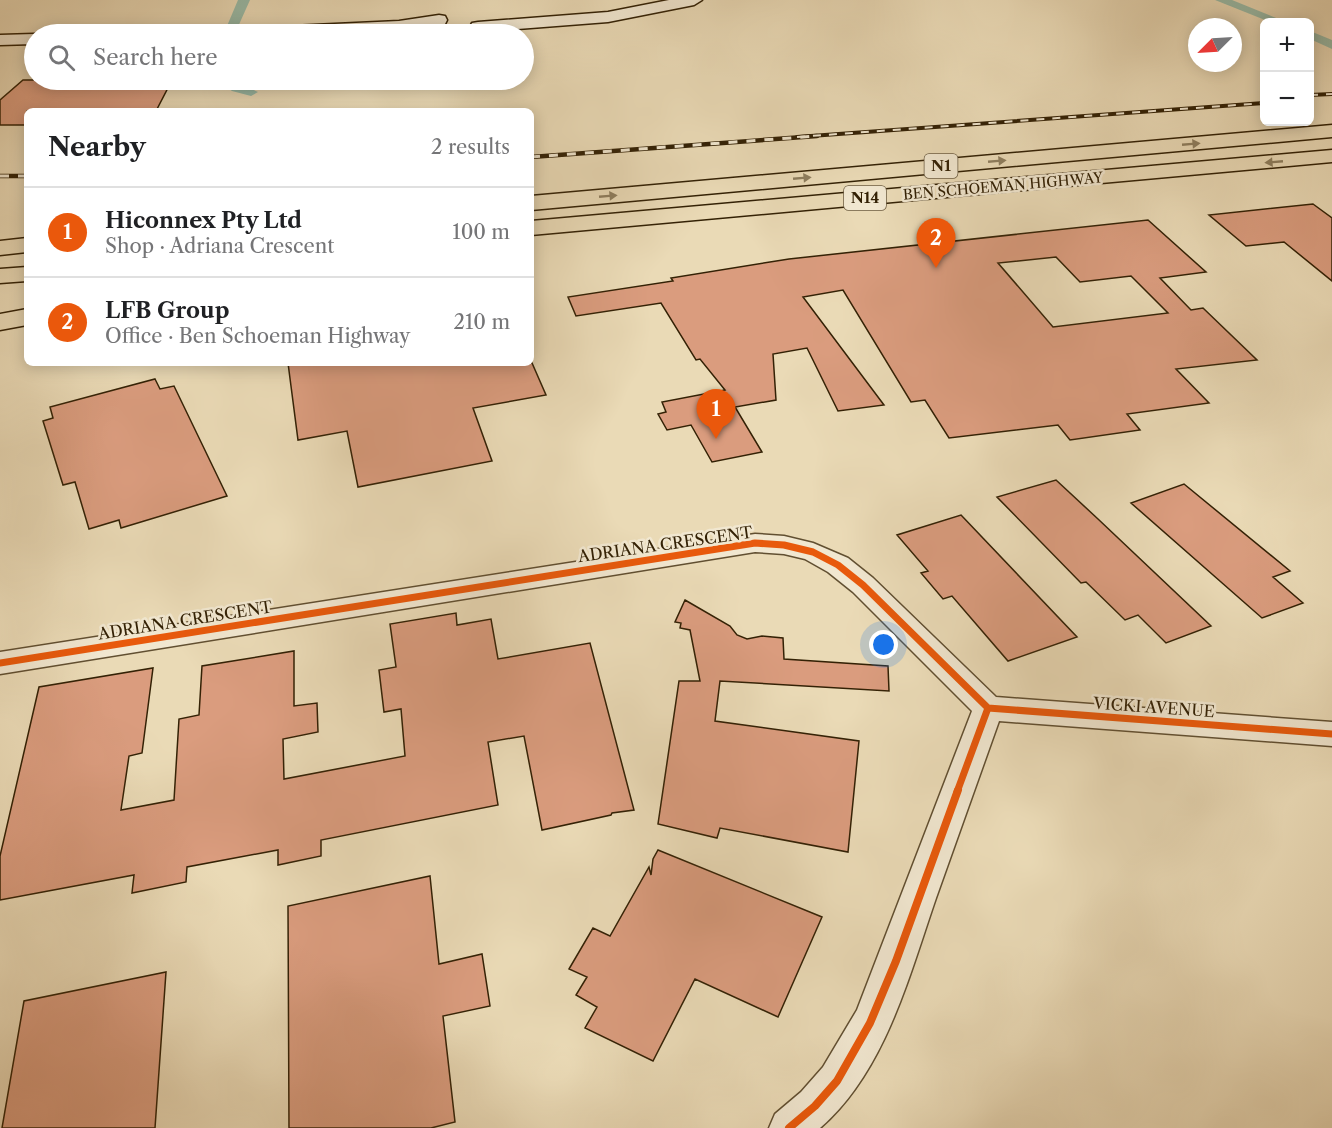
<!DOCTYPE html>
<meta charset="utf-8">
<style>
body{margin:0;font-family:"Libre Caslon Text",serif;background:#f6f6f6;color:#202124}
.controls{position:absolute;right:18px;top:18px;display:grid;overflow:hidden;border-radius:9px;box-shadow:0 3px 15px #0003}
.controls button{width:54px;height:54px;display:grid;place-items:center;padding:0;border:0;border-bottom:2px solid #e0e0e0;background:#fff;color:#202124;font:30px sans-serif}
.compass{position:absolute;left:1188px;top:18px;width:54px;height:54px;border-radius:50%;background:#fff;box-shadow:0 3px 15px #0003;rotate:246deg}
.you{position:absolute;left:884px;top:645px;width:21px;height:21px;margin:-15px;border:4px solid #fff;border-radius:50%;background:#1a73e8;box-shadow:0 0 0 9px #1a73e833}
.badge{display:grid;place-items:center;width:39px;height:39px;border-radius:50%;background:#ea580c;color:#fff;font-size:20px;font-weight:700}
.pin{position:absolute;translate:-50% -50px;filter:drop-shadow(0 2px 3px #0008)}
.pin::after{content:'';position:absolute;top:32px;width:21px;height:18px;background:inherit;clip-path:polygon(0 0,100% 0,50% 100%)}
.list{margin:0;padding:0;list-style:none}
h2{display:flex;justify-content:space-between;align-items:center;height:78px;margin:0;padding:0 24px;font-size:26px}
h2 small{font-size:20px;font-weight:400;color:#757577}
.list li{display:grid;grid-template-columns:39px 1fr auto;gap:18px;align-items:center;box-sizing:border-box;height:90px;padding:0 24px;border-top:2px solid #e0e0e0}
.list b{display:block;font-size:22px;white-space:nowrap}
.list p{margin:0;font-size:20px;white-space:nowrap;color:#757577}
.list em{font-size:20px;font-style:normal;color:#757577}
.icon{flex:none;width:33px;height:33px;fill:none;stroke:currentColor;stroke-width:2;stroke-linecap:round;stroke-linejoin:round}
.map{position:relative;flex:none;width:1332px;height:1128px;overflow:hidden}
.search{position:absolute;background:#fff;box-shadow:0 3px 15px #0003;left:24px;top:24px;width:510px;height:66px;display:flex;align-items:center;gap:15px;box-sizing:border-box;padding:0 21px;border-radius:33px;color:#757577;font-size:22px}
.panel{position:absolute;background:#fff;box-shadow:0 3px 15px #0003;left:24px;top:108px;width:510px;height:258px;border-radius:9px}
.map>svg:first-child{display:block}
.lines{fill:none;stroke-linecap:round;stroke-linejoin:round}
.canal{fill:#99bba8;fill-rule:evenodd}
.building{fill:#da9c7e;stroke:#332105;stroke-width:1.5;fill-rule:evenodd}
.street-casing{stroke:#614f31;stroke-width:3}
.secondary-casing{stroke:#332105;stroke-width:3}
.highway-casing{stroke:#332105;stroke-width:3}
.street{fill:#f1e7d0;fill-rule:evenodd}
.secondary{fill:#f1e7d0;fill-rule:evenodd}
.highway{fill:#eadab6;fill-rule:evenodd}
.rail-far1-casing{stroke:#332105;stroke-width:4}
.rail-casing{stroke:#332105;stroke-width:4.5}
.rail-far1{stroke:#f1e7d0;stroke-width:2;stroke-dasharray:8;stroke-linecap:butt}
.rail{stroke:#f1e7d0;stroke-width:3;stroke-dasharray:9;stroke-linecap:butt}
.cycleway-far1-casing{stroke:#f1e7d0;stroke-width:10}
.cycleway-casing{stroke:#f1e7d0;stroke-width:12}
.cycleway-far1{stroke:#e8590c;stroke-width:7}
.cycleway{stroke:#e8590c;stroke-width:8}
.oneway{fill:#8e7e5e}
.labels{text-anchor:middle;stroke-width:5;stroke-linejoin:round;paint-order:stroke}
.far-street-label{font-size:14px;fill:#332105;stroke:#f1e7d0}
.shield{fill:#f1e7d0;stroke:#6c5c42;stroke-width:1.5}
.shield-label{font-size:15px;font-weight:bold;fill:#332105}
.street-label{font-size:16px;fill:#332105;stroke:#f1e7d0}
</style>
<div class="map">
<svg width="1332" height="1128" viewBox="0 0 1332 1128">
<rect width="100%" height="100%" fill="#eadab6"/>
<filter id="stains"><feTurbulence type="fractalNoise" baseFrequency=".00333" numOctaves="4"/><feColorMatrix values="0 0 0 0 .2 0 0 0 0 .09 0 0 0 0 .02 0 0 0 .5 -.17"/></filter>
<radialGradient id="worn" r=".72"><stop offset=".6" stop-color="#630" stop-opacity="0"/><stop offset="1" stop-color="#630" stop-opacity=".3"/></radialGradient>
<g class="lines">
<path class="canal" d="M238 0H250L237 29H229L227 26Z
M1215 0H1232L1286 22H1270Z
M1310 31 1332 40V49L1310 39Z
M217 80H232L258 92 251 96 232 91Z"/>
</g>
<path class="building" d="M23 80H172L156 111H27V125H0V100Z
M1313 204 1332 218V281L1284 242 1246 246 1209 215Z
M1148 220 1206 272 1160 278 1191 310 1203 308 1257 360 1176 369 1209 403 1127 414 1140 430 1070 440 1058 425 949 438 925 400 911 402 843 290 803 297 884 405 838 411 807 348 773 354 776 400 735 407 762 452 712 462 691 425 667 430 658 414 666 412 662 402 725 390 700 359 696 360 661 303 576 316 568 297 673 281 671 278 789 259ZM1056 257 1080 282 1131 276 1168 313 1053 327 998 263Z
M288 363H532L546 395 473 408 492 461 358 487 347 431 298 440Z
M155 379 160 389 174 386 227 496 121 528 119 520 89 529 75 482 63 485 43 421 53 418 50 407Z
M1056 480 1098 519 1211 626 1166 643 1138 615 1125 620 1086 582 1081 583 997 497Z
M1184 484 1290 571 1273 577 1303 603 1262 618 1131 503Z
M961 515 1077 637 1008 661 952 596 943 599 921 573 928 571 897 535Z
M685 600 730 626 737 635 747 639 762 636 783 638 784 659 888 666 889 691 720 681 715 721 859 741 848 852 720 828 717 838 658 824 679 681H700L690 630 680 628 681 623 675 622Z
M456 613 457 625 491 619 498 659 590 643 634 810 612 813 611 815 542 830 524 736 488 742 498 805 321 840V856L278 865V850L187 867 186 882 132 893 134 875 0 900V856L39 687 153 668 142 753 129 756 121 810 174 800 179 719 199 715 202 666 294 651V706L317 703 318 732 283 739 284 779 405 756 401 709 384 712 379 670 396 667 390 624Z
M658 850 822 917 778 1017 695 979 653 1061 585 1028 597 1007 576 995 587 977 569 969 593 928 610 936 649 867 651 875 653 859Z
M430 876 439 964 482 954 490 1006 443 1016 455 1122 431 1128H289L288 906Z
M166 972 155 1128H2L24 1001Z"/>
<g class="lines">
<defs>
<path id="street" d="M755 534 784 536 813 543 848 558 873 578 996 697 1332 722V746L999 721C978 780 957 839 936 898 909 976 885 1072 820 1128H769L775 1114 801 1092 823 1067 857 1010 972 711 853 592 828 572 805 559 784 554 755 552 0 674V652Z"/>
<path id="secondary" d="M669 0H702L694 5 608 22 478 32 472 31 470 27 472 23 478 22 608 12Z
M439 15 445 16 447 20 445 24 399 31 325 34H215L218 30 224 29 399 21Z
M34 34H37H34V44L0 45V35Z"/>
<path id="highway" d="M1332 125V137L531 210V196Z
M1332 150V162L531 235V221Z
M27 238V252L0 255V241Z
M27 267V281L0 283V269Z
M27 309V325L0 330V314Z"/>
</defs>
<use href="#street" class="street-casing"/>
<use href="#secondary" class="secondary-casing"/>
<use href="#highway" class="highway-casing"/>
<use href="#street" class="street"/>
<use href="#secondary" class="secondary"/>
<use href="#highway" class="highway"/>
<defs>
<path id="rail-far1" d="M1310 95 1332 94
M797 137 1264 103"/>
<path id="rail" d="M531 157 817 136
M0 176H27"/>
</defs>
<use href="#rail-far1" class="rail-far1-casing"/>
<use href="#rail" class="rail-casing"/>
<use href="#rail-far1" class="rail-far1"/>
<use href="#rail" class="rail"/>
<defs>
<path id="cycleway-far1" d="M0 663 755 543 784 545 813 552 838 565 863 585 988 708 957 792
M988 708 1332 734"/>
<path id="cycleway" d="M789 1128 815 1106 837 1081 870 1023 896 961 958 790"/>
</defs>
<use href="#cycleway-far1" class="cycleway-far1-casing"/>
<use href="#cycleway" class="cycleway-casing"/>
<use href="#cycleway-far1" class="cycleway-far1"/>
<use href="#cycleway" class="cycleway"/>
</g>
<defs><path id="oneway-solid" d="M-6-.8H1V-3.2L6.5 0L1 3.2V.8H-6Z" transform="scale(1.5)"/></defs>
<g class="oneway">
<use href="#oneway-solid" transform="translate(1191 144) rotate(-5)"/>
<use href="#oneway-solid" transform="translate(997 161) rotate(-5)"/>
<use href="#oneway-solid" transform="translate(1274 162) rotate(175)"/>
<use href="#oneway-solid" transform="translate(802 178) rotate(-5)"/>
<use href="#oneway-solid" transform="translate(608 196) rotate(-5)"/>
</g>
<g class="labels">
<g class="far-street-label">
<text transform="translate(1003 186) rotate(-5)" y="5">BEN SCHOEMAN HIGHWAY</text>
</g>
<g class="shield">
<rect x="924.5" y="154" width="33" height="24" rx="4.5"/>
<rect x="844" y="186" width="42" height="24" rx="4.5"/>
</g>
<g class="shield-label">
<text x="941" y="171">N1</text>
<text x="865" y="203">N14</text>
</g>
<g class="street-label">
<text transform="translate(665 544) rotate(-8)" y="6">ADRIANA CRESCENT</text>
<text transform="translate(185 620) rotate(-9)" y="6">ADRIANA CRESCENT</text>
<text transform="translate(1154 707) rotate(4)" y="6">VICKI AVENUE</text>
</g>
</g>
<rect width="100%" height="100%" filter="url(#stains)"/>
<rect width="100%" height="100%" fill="url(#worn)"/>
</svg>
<div class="controls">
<button>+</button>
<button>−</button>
</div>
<svg class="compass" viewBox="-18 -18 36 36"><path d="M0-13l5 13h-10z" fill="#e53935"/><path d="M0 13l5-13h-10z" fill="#757577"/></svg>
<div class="you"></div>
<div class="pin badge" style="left:716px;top:439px">1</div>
<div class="pin badge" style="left:936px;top:268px">2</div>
<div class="search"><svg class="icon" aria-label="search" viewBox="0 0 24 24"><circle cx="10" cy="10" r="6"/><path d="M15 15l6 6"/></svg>Search here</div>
<section class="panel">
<h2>Nearby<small>2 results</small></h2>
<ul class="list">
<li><span class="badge">1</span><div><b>Hiconnex Pty Ltd</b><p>Shop · Adriana Crescent</p></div><em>100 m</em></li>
<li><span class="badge">2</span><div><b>LFB Group</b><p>Office · Ben Schoeman Highway</p></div><em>210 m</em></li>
</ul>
</section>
</div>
